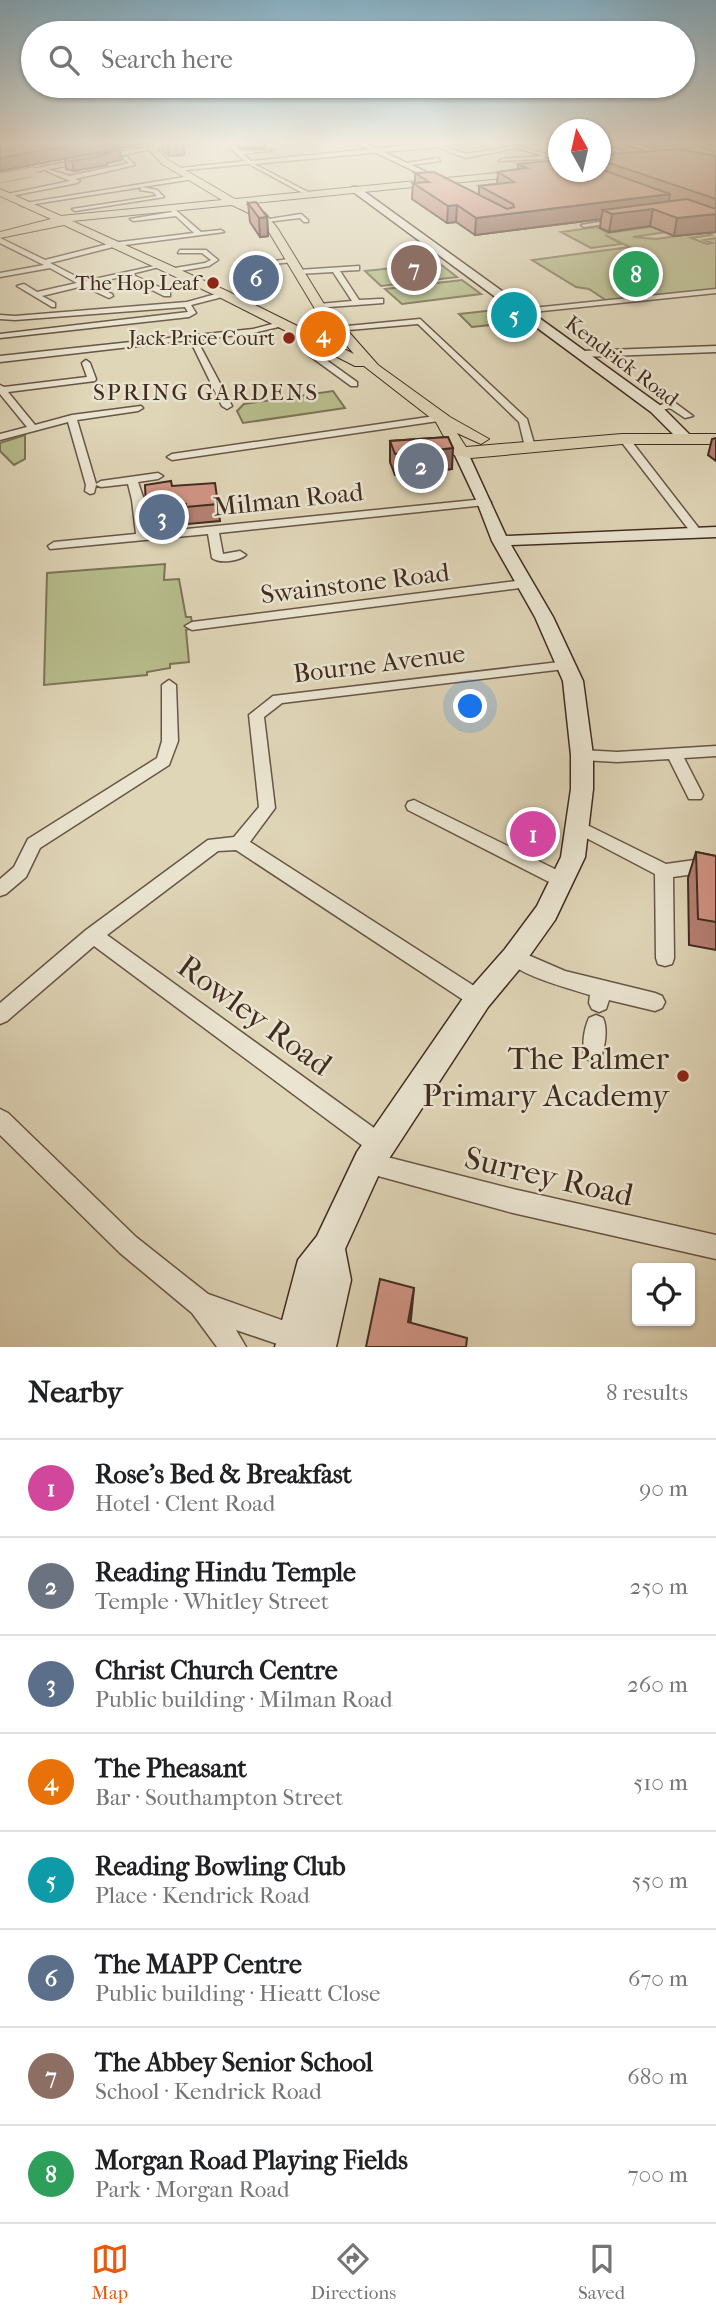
<!DOCTYPE html>
<meta charset="utf-8">
<style>
body{margin:0;font-family:"IM FELL French Canon",serif;background:#f2f2f2;color:#202124}
.controls{position:absolute;right:21px;bottom:21px;display:grid;overflow:hidden;border-radius:7px;box-shadow:0 2px 5px #0004}
.controls button{width:63px;height:63px;display:grid;place-items:center;padding:0;border:0;border-bottom:2px solid #e0e0e0;background:#fff;color:#202124;font:35px sans-serif}
.compass{position:absolute;left:548px;top:119px;width:63px;height:63px;border-radius:50%;background:#fff;box-shadow:0 2px 5px #0004;rotate:352deg}
.you{position:absolute;left:471px;top:707px;width:24px;height:24px;margin:-18px;border:5px solid #fff;border-radius:50%;background:#1a73e8;box-shadow:0 0 0 10px #1a73e833}
.badge{display:grid;place-items:center;width:46px;height:46px;border-radius:50%;background:#ea580c;color:#fff;font-size:23px;font-weight:700}
.pin{position:absolute;translate:-50% -50%;border:4px solid #fff;box-shadow:0 2px 7px #0006}
.list{margin:0;padding:0;list-style:none}
h2{display:flex;justify-content:space-between;align-items:center;height:91px;margin:0;padding:0 28px;font-size:30px}
h2 small{font-size:23px;font-weight:400;color:#757577}
.list li{display:grid;grid-template-columns:46px 1fr auto;gap:21px;align-items:center;box-sizing:border-box;height:98px;padding:0 28px;border-top:2px solid #e0e0e0}
.list b{display:block;font-size:26px;white-space:nowrap}
.list p{margin:0;font-size:23px;white-space:nowrap;color:#757577}
.list em{font-size:23px;font-style:normal;color:#757577}
.icon{flex:none;width:38px;height:38px;fill:none;stroke:currentColor;stroke-width:2;stroke-linecap:round;stroke-linejoin:round}
.map{position:relative;flex:none;width:716px;height:1347px;overflow:hidden}
.search{position:absolute;background:#fff;box-shadow:0 2px 5px #0004;left:21px;right:21px;top:21px;height:77px;display:flex;align-items:center;gap:18px;box-sizing:border-box;padding:0 24px;border-radius:38px;color:#757577;font-size:26px}
.sheet{height:875px;background:#fff}
nav{display:flex;justify-content:space-around;align-items:center;box-sizing:border-box;height:98px;border-top:2px solid #e0e0e0;background:#fff;font-size:19px;color:#757577}
nav a{display:grid;justify-items:center;gap:4px}
nav .on{color:#ea580c}
.map>svg:first-child{display:block}
.green{fill:#b7bc8b;stroke:#7c7456;stroke-width:2}
.lines{fill:none;stroke-linecap:round;stroke-linejoin:round}
.primary-tunnel{stroke:#bfb399;stroke-width:9;stroke-dasharray:9 4.5;stroke-linecap:butt}
.street-casing{stroke:#685646;stroke-width:3}
.secondary-casing{stroke:#412c21;stroke-width:3}
.primary-casing{stroke:#412c21;stroke-width:2}
.street{fill:#eae4d0;fill-rule:evenodd}
.secondary{fill:#eae4d0;fill-rule:evenodd}
.primary{fill:#dfd5b7;fill-rule:evenodd}
.primary-bridge-casing{stroke:#412c21;stroke-width:10;stroke-linecap:butt}
.primary-bridge{stroke:#dfd5b7;stroke-width:9}
.wall{fill:#b58073;stroke:#412c21;stroke-width:2}
.shaded-wall{fill:#93685e;stroke:#412c21;stroke-width:2}
.building{fill:#d29586;stroke:#412c21;stroke-width:2}
.poi-dot{fill:#8f2418;stroke:#eae4d0;stroke-width:2.5}
.labels{text-anchor:middle;stroke-width:5;stroke-linejoin:round;paint-order:stroke}
.far-poi-label{font-size:21px;fill:#412c21;stroke:#eae4d0;text-anchor:end}
.far-street-label{font-size:21px;fill:#412c21;stroke:#eae4d0}
.far-neighbourhood-label{font-size:23px;letter-spacing:2px;fill:#412c21;stroke:#eae4d0}
.street-label{font-size:26px;fill:#412c21;stroke:#eae4d0}
.near-street-label{font-size:32px;fill:#412c21;stroke:#eae4d0}
.near-poi-label{font-size:32px;fill:#412c21;stroke:#eae4d0;text-anchor:end}
</style>
<div class="map">
<svg width="716" height="1347" viewBox="0 0 716 1347">
<rect width="100%" height="100%" fill="#dfd5b7"/>
<filter id="stains"><feTurbulence type="fractalNoise" baseFrequency=".00286" numOctaves="4"/><feColorMatrix values="0 0 0 0 .2 0 0 0 0 .09 0 0 0 0 .02 0 0 0 .5 -.17"/></filter>
<radialGradient id="worn" r=".72"><stop offset=".6" stop-color="#630" stop-opacity="0"/><stop offset="1" stop-color="#630" stop-opacity=".3"/></radialGradient>
<path class="green" d="M669 224 666 232 633 237 656 239 704 232 711 235 691 238 707 244 712 243 704 240 716 238V289L607 301 589 289 576 287 532 260 630 247 605 235 621 244 591 248 561 232 597 227 608 233Z
M439 263 457 277 381 286 365 271Z
M462 280 481 294 402 304 385 289Z
M495 310 509 323 472 327 459 314Z
M333 391 345 408 243 423 237 411 244 404Z
M25 435V459L14 465 0 451V443Z
M165 564 164 580 179 579 186 617H191L193 628 186 630 189 662 170 664V668L147 672V675L44 685 47 573Z"/>
<g class="lines">
<path class="primary-tunnel" d="M0 172 76 159"/>
<defs>
<path id="street" d="M462 140H474L442 146 466 154 510 147 490 140H498L558 158V160L516 148 466 158 437 147 254 164 310 193 308 196 249 164 175 171 172 169 245 161 230 148 232 145 240 151 274 150 243 154 251 161Z
M553 140H558V142L520 145Z
M700 143 716 147V151L700 146 642 150Z
M600 144 623 151 624 152 621 154 600 147Z
M126 156 135 165 75 179 80 181 77 183 6 197 3 195 70 181 47 171V169L70 176 129 163 123 158Z
M543 156 545 159 499 161 502 159Z
M438 158 440 161 404 166 401 164Z
M191 176 193 179 22 206 19 204Z
M142 187 157 190 164 197 75 211 72 209 157 196 153 192 140 190Z
M172 207 201 232 221 230 224 232 117 246 50 263 85 281 159 265V267L131 274 170 292V296H164L124 276 91 284 112 294 113 296 109 298 83 286 42 296 55 303V307H52L17 286 24 284 37 292 77 283 50 268 0 277V273L44 265 0 243V238L45 260 112 243 194 233 176 216 133 221 130 219 172 212 169 209Z
M301 214 308 220V222H304L300 218 266 222 263 220Z
M618 219 620 222 584 227 581 225Z
M180 250H206L218 260 209 266 169 273V269L205 263 211 260 202 253H178Z
M290 259 292 262 265 265 262 268 257 263Z
M359 266V270L340 271 359 300 380 299H383V303L316 308 315 306 319 304 352 301 333 272 298 274 294 272 298 270Z
M716 289V293L523 313 519 311 523 309Z
M223 292H226V296L191 305 196 313 189 317 0 338V334L188 312 185 307 15 320 0 319V315L15 316 187 302Z
M420 319 527 419 535 447 534 449 525 447 519 422 418 324 337 331 333 329 337 327Z
M284 321 288 323 287 325 253 333 197 340 232 406 227 409 222 406 190 340 0 362V356L253 329Z
M319 341 326 343 315 352 357 382V386H351L307 354V350Z
M716 346V352L581 357 577 354 581 351Z
M86 360 90 363 96 379 95 381 8 392 35 425 72 415 141 406 143 408 138 411 77 420 96 484 101 481 158 473 163 476 158 479 138 482 144 500 147 533 485 499 491 502 485 505 219 533 223 554 240 551 246 555C239 561 220 564 212 558L208 534 50 549 48 546 54 542 136 534 132 500 128 484 101 487 96 485 94 493 90 494 85 491 86 485 68 422 0 440V434L27 427 0 394V385L4 387 87 377 82 363Z
M668 402H674L693 416 685 418 670 408 656 412 651 409Z
M442 415 447 418 445 420 172 460 167 457 172 454Z
M628 441 632 442 701 531V535H693L623 444Z
M524 580 528 581 530 584 528 587 192 630 185 626 192 622Z
M568 661 575 665 573 668 282 703 264 717 275 808 250 842 485 993 488 999 485 1005 478 1008 471 1005 236 850 218 851 107 935 388 1138 391 1146 388 1154 383 1156 513 1189 716 1235V1259L513 1213 360 1171 357 1163 360 1155 371 1152 94 946 7 1021 0 1024V1003L86 930 208 840 234 837 259 807 249 715 273 696Z
M169 680 176 685 178 741 169 765 40 848 26 877 6 894 0 896V879L14 867 28 839 157 758 162 741V685Z
M716 746V756L684 758 703 795 701 799H689L669 759 617 762 582 760 577 759 574 755 577 751 582 750 617 752Z
M414 800 569 876 572 881 569 886 563 888 557 886 408 810 406 806 408 802Z
M579 821 666 864 716 857V871L673 877 674 958 672 964 665 966 658 964 656 958 655 874 573 831 571 827 573 823Z
M514 949 565 971 655 993 662 996 665 1002 662 1008 655 1011 609 1000 606 1009 599 1012 592 1009 589 1003 590 995C571 989 513 974 505 957L507 951Z
M596 1015 603 1018C608 1029 605 1048 600 1059L593 1061 586 1059C581 1047 584 1029 589 1018Z
M0 1109 8 1113 136 1237 208 1294 304 1328 308 1337 304 1346 286 1347 236 1330 246 1347H217L192 1313 120 1253 0 1135Z"/>
<path id="secondary" d="M349 140H358L446 181 439 183Z
M616 140H626L673 156 716 165V169L668 160Z
M352 187H358L661 406 690 435V441H680L651 412 352 191Z
M460 447 467 451 506 536 716 527V537L511 545 553 617 583 681 593 755V789L585 857 555 920 523 965 488 1007 379 1174 345 1249 351 1280 336 1347H275L298 1260 317 1236 357 1152 468 991 505 949 537 906 561 857 571 789V755L563 681 535 617 492 541 477 502 453 451Z"/>
<path id="primary" d="M178 140H218L157 149 168 160 235 199 558 167 561 172 245 204 265 213 278 229 324 304 378 365 450 417 489 439 481 444 457 433 466 447 622 434H716V444H622L471 458 454 455 436 422 364 366H355L219 297 64 225 0 238V232L51 219 0 196V189L61 216 222 200 162 164 149 150 5 178 1 175 148 146 152 143ZM232 205 257 217 269 232 315 309 354 354 227 291 72 221Z
M238 140H350L297 145Z"/>
</defs>
<use href="#street" class="street-casing"/>
<use href="#secondary" class="secondary-casing"/>
<use href="#primary" class="primary-casing"/>
<use href="#street" class="street"/>
<use href="#secondary" class="secondary"/>
<use href="#primary" class="primary"/>
<defs>
<path id="primary-bridge" d="M0 178 32 172"/>
</defs>
<use href="#primary-bridge" class="primary-bridge-casing"/>
<use href="#primary-bridge" class="primary-bridge"/>
</g>
<path class="wall" d="M0 140H183L184 155 169 156 163 151 161 140 0 171Z
M226 140H266V145L264 148H241L236 145V143Z
M120 150 121 160 107 163V165L74 171 66 169 65 159Z
M600 155 716 156V232L674 236 650 226 609 232 600 228 601 219 475 235 456 222 447 223 412 199 413 183H415V173L479 195V186L497 184 498 172 518 169V164L600 172Z
M248 203 267 217 268 236 260 237 250 222Z
M448 437 452 469 426 473 395 475 390 462V441Z
M716 438V461L708 455 712 439Z
M172 486 218 504 220 521 188 524V521L149 526Z
M696 852 716 856V950L689 945 688 878Z"/>
<path class="shaded-wall" d="M98 140H161L0 171V158Z
M167 141H183L184 155 169 156Z
M120 150 121 160 107 163V165L74 171 72 161 101 154Z
M670 194 667 211 653 209 650 226 609 232 612 214 603 210 601 219 475 235 476 218Z
M457 205 456 222 447 223 448 206Z
M716 214V232L674 236 677 218Z
M267 217 268 236 260 237 259 218Z
M453 448 452 469 426 473 427 451Z
M186 504 188 521 149 526 146 509Z
M414 1288 411 1319 407 1347 408 1322Z"/>
<path class="building" d="M0 140H98L0 158Z
M165 140H183V141H167Z
M680 149 716 156V199L600 160V155Z
M120 150 101 154 106 155 72 161 65 159Z
M558 160V172H600V169L670 194 476 218 457 205 448 206 413 183 429 182 415 173 434 172 507 209 514 207 513 204 479 186 514 182 498 172 527 168 518 164Z
M687 199 716 209V214L677 218 653 209 612 214 603 210Z
M256 202 267 217 259 218 248 203Z
M448 437 453 448 427 451 395 454 390 441Z
M171 481 172 486 215 483 218 504 186 507V504L146 509 145 485Z
M696 852 716 856V922L698 919Z
M380 1279 414 1288 408 1322 467 1338 466 1347H366Z"/>
<linearGradient id="sky" x2="0" y2="1"><stop stop-color="#87b6cf"/><stop offset="0.43" stop-color="#f1ecdf"/><stop offset="1" stop-color="#f1ecdf" stop-opacity="0"/></linearGradient>
<rect width="716" height="329" fill="url(#sky)"/>
<g class="poi-dot">
<circle cx="213" cy="283" r="7"/>
<circle cx="289" cy="338" r="7"/>
<circle cx="683" cy="1076" r="7"/>
</g>
<g class="labels">
<g class="far-poi-label">
<text x="199" y="290">The Hop Leaf</text>
<text x="275" y="345">Jack Price Court</text>
</g>
<g class="far-street-label">
<text transform="translate(622 361) rotate(37)" y="7">Kendrick Road</text>
</g>
<g class="far-neighbourhood-label">
<text x="206" y="400">SPRING GARDENS</text>
</g>
<g class="street-label">
<text transform="translate(288 499) rotate(-6)" y="9">Milman Road</text>
<text transform="translate(355 583) rotate(-7)" y="9">Swainstone Road</text>
<text transform="translate(379 663) rotate(-7)" y="9">Bourne Avenue</text>
</g>
<g class="near-street-label">
<text transform="translate(255 1015) rotate(36)" y="11">Rowley Road</text>
<text transform="translate(549 1176) rotate(13)" y="11">Surrey Road</text>
</g>
<g class="near-poi-label">
<text x="669" y="1069">The Palmer<tspan x="669" dy="37">Primary Academy</tspan></text>
</g>
</g>
<rect width="100%" height="100%" filter="url(#stains)"/>
<rect width="100%" height="100%" fill="url(#worn)"/>
</svg>
<div class="controls">
<button><svg class="icon" aria-label="locate" viewBox="0 0 24 24"><circle cx="12" cy="12" r="6"/><path d="M12 2v4M12 18v4M2 12h4M18 12h4"/></svg></button>
</div>
<svg class="compass" viewBox="-18 -18 36 36"><path d="M0-13l5 13h-10z" fill="#e53935"/><path d="M0 13l5-13h-10z" fill="#757577"/></svg>
<div class="you"></div>
<div class="pin badge" style="left:533px;top:834px;background:#d1479c">1</div>
<div class="pin badge" style="left:421px;top:466px;background:#6b7280">2</div>
<div class="pin badge" style="left:162px;top:517px;background:#5c6f8a">3</div>
<div class="pin badge" style="left:323px;top:334px;background:#e8710a">4</div>
<div class="pin badge" style="left:514px;top:315px;background:#0f9aa8">5</div>
<div class="pin badge" style="left:256px;top:278px;background:#5c6f8a">6</div>
<div class="pin badge" style="left:414px;top:268px;background:#8d6e63">7</div>
<div class="pin badge" style="left:636px;top:274px;background:#2e9e5b">8</div>
<div class="search"><svg class="icon" aria-label="search" viewBox="0 0 24 24"><circle cx="10" cy="10" r="6"/><path d="M15 15l6 6"/></svg>Search here</div>
</div>
<section class="sheet">
<h2>Nearby<small>8 results</small></h2>
<ul class="list">
<li><span class="badge" style="background:#d1479c">1</span><div><b>Rose's Bed &amp; Breakfast</b><p>Hotel · Clent Road</p></div><em>90 m</em></li>
<li><span class="badge" style="background:#6b7280">2</span><div><b>Reading Hindu Temple</b><p>Temple · Whitley Street</p></div><em>250 m</em></li>
<li><span class="badge" style="background:#5c6f8a">3</span><div><b>Christ Church Centre</b><p>Public building · Milman Road</p></div><em>260 m</em></li>
<li><span class="badge" style="background:#e8710a">4</span><div><b>The Pheasant</b><p>Bar · Southampton Street</p></div><em>510 m</em></li>
<li><span class="badge" style="background:#0f9aa8">5</span><div><b>Reading Bowling Club</b><p>Place · Kendrick Road</p></div><em>550 m</em></li>
<li><span class="badge" style="background:#5c6f8a">6</span><div><b>The MAPP Centre</b><p>Public building · Hieatt Close</p></div><em>670 m</em></li>
<li><span class="badge" style="background:#8d6e63">7</span><div><b>The Abbey Senior School</b><p>School · Kendrick Road</p></div><em>680 m</em></li>
<li><span class="badge" style="background:#2e9e5b">8</span><div><b>Morgan Road Playing Fields</b><p>Park · Morgan Road</p></div><em>700 m</em></li>
</ul>
</section>
<nav>
<a class="on"><svg class="icon" aria-label="map" viewBox="0 0 24 24"><path d="M3 6l6-2 6 2 6-2v14l-6 2-6-2-6 2zM9 4v14M15 6v14"/></svg>Map</a>
<a><svg class="icon" aria-label="directions" viewBox="0 0 24 24"><path d="M12 3l9 9-9 9-9-9zM9 14v-3h6M13 9l2 2-2 2"/></svg>Directions</a>
<a><svg class="icon" aria-label="saved" viewBox="0 0 24 24"><path d="M7 4h10v16l-5-4-5 4z"/></svg>Saved</a>
</nav>
